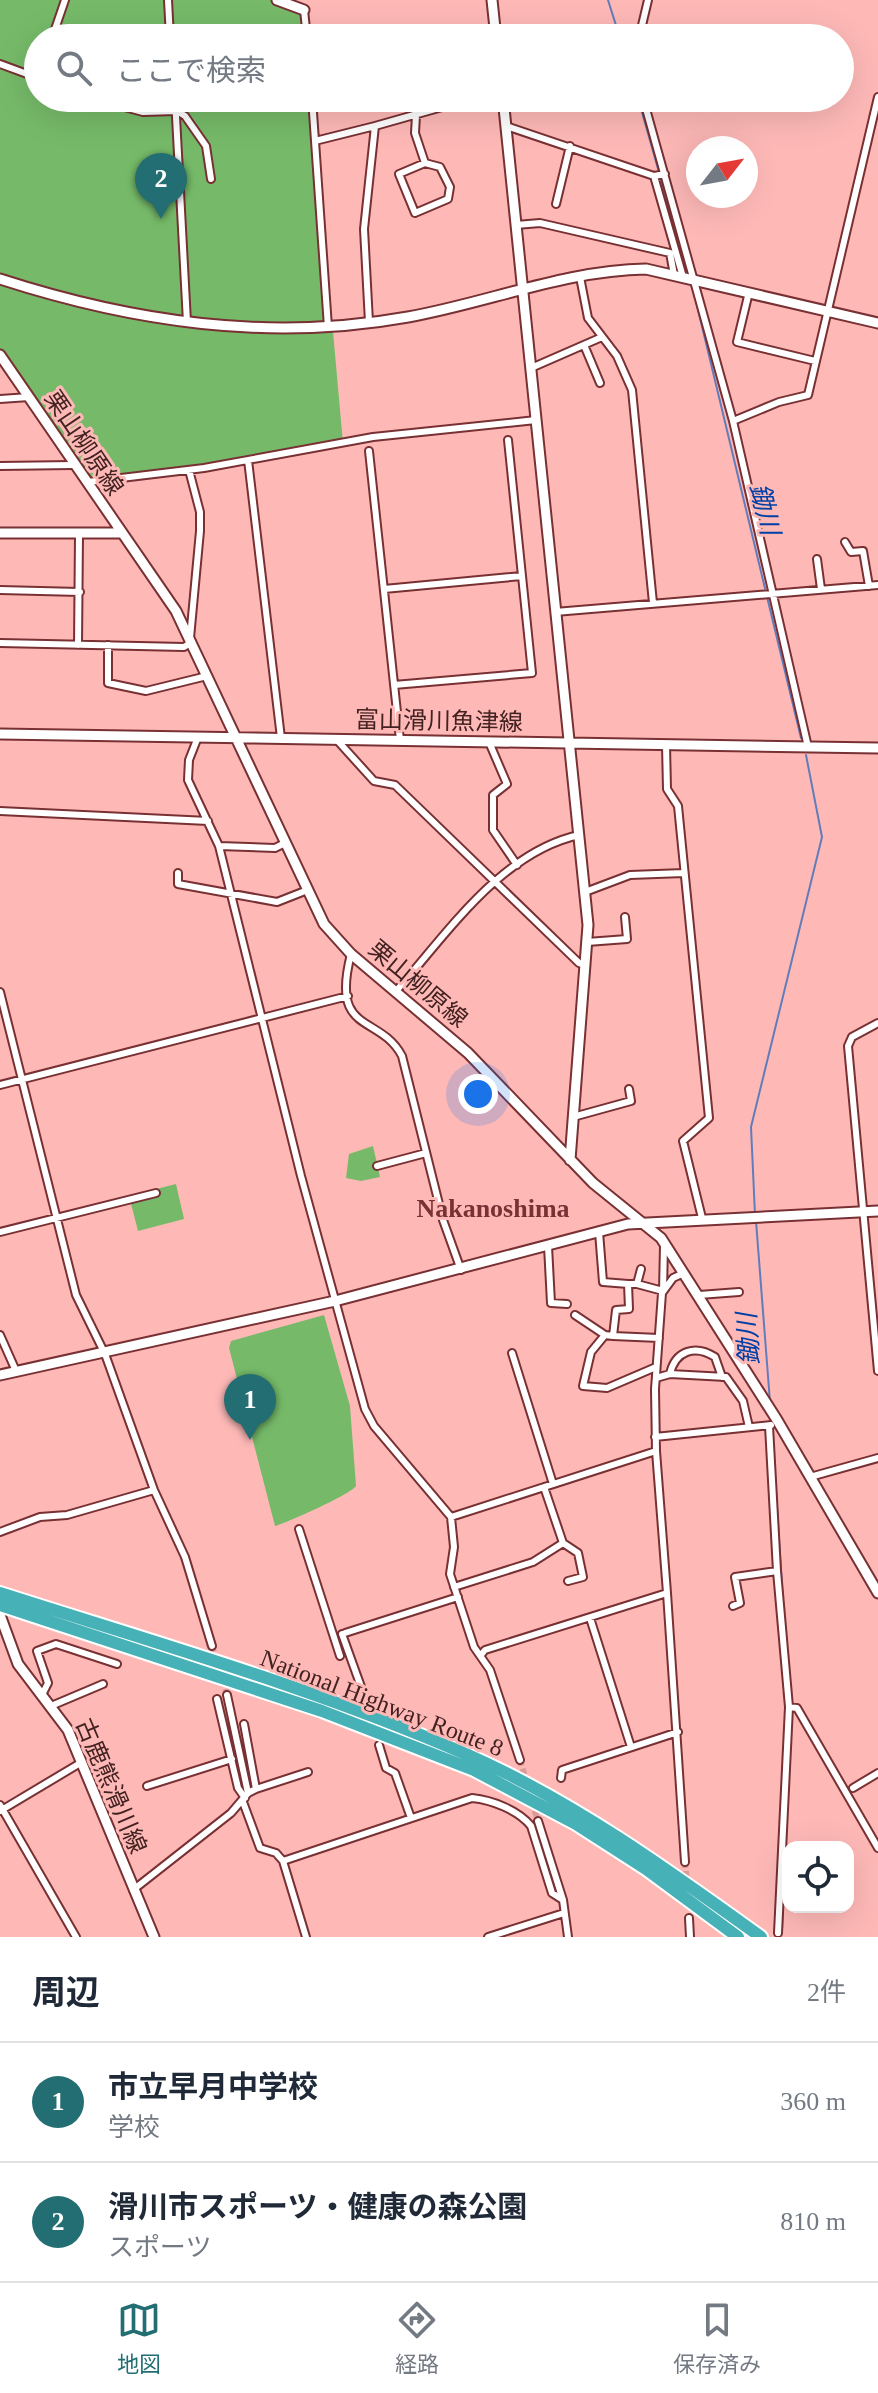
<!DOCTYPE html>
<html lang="ja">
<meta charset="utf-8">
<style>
body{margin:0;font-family:"Times New Roman","Noto Sans JP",serif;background:#f2f2f3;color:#1f2937}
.controls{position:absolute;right:24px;bottom:24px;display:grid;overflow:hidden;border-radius:16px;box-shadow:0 8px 32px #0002}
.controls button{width:72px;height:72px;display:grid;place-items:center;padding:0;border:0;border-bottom:2px solid #e0e1e3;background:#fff;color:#1f2937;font:40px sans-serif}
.compass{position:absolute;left:686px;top:136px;width:72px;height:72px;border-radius:50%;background:#fff;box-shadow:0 8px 32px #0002;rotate:59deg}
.you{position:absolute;left:478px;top:1094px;width:28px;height:28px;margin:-20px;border:6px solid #fff;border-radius:50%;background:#1a73e8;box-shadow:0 0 0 12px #1a73e833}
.badge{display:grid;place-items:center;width:52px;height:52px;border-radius:50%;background:#226e72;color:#fff;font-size:26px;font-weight:700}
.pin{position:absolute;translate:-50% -66px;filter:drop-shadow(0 2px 4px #0008)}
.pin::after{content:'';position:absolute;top:42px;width:28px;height:24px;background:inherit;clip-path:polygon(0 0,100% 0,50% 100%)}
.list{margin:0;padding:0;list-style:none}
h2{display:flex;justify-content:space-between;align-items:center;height:104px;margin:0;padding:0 32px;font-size:34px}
h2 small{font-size:26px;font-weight:400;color:#747a83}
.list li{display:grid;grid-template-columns:52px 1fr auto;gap:24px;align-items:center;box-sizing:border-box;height:120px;padding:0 32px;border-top:2px solid #e0e1e3}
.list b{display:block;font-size:30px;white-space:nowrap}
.list p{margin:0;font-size:26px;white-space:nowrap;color:#747a83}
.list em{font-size:26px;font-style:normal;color:#747a83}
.icon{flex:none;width:44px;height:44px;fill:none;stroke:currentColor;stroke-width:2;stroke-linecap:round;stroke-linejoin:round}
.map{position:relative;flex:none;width:878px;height:1937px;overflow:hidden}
.search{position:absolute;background:#fff;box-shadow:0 8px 32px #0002;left:24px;right:24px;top:24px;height:88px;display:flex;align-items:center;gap:20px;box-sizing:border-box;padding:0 28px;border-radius:44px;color:#747a83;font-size:30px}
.sheet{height:344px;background:#fff}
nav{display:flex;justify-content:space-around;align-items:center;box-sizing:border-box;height:112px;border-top:2px solid #e0e1e3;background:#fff;font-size:22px;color:#747a83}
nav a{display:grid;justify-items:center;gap:4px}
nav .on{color:#226e72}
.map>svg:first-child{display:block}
.green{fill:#76ba69}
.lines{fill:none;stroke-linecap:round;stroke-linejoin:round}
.stream{stroke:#617cbb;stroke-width:2}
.street-tunnel{stroke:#d89b99;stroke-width:6;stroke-dasharray:6 3;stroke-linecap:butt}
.street-casing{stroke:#783033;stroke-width:10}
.secondary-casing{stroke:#783033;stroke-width:13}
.highway-casing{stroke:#fff;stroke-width:16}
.street{stroke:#fff;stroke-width:6}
.secondary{stroke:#fff;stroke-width:9}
.highway{stroke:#46b2b8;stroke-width:12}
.labels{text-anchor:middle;stroke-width:6;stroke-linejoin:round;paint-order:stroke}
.street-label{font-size:24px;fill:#422121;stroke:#feb9b7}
.water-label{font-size:26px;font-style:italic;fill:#0040a6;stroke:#feb9b7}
.neighbourhood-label{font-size:26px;font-weight:bold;fill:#793234;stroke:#feb9b7}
</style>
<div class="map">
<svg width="878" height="1937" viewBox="0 0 878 1937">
<rect width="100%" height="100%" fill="#feb9b7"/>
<path class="green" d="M0 0H276L304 10 307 38H38V98H312L343 443 85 483 0 355Z
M373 1146 380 1177 361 1181 346 1178 349 1154Z
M176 1184 184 1219 138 1231 129 1196Z
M324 1315 350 1406 356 1486C351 1494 287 1523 275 1526L229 1348 231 1341Z"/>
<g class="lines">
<path class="stream" d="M165 0 166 11
M608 0 620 38
M172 98V100
M638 98 686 268
M693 289 801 738
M755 1215 751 1127 822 837 806 755
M756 1221 770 1402
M774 1461 791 1725
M782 1930 789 1764"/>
<path class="street-tunnel" d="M212 1646 227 1695
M364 1695 370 1715
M520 1760 527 1783
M532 1802 538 1821
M685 1862 687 1883"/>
<defs>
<path id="street" d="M168 0 170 38
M304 10 307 38
M52 38 65 0
M639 38 648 0
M0 64 38 78
M91 98 143 112 177 111 185 116 206 146 211 179
M175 98 187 322
M312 98 328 327
M643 98 733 421 808 747
M416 115 415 133 425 163 399 174 415 213 448 199 450 187 440 167 425 163
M375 126 474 98
M506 126 654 176
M315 141 375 126 364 229 369 322
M665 174 654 176 683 277
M556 204 570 146
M516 225 540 223 670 253 674 275
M580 277 588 318 617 356 632 390 653 603
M749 292 737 342 815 361
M584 345 600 383
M531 368 602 337
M0 399 29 397
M733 421 779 402 808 395 878 97
M369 451 400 740
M248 460 281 738
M0 466 73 465
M189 470 200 512V531L190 638
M88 482 204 468 373 437 536 420
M845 542 851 552 863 551 869 586
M817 559 821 589
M384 589 522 576
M0 590 80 592
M555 612 878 585
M0 643 184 647 192 642
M78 645 79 535
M108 645V683L146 691 207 676
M394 685 532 673 508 440
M198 737 189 760 188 780 219 846 301 1176 365 1409 374 1426 451 1517 454 1547 450 1574 474 1647 490 1670 520 1760
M336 739 374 781 395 785 579 963 586 965
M489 742 507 784 493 795V830L517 865
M666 745 667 789 678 806 709 1118 683 1141 702 1218
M0 811 208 821
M219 846 275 848 283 844
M178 873V884L277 902 305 891
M585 892 630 875 684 873
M587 942 627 939 625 917
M351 954C330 1036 379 1013 402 1056L443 1220 461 1270
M397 990C447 934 501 852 579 835
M0 992 76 1295 105 1354 154 1490 185 1557 212 1646
M878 1023 852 1037 848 1046 878 1371
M0 1085 348 996
M573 1117 631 1101 629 1089
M377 1166 426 1153
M0 1232 156 1193
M599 1232 603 1282 628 1284
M548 1246 551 1303 567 1304
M641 1269 637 1284 663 1291 664 1245
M637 1284H628L629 1309 616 1310 613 1336 659 1338
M699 1295 739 1292
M575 1315 605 1335
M0 1335 16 1371
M613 1336 605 1335 591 1352 583 1386 607 1388 656 1367
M512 1353 553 1484
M670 1374C675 1351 695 1344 715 1357L722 1377
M656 1378 670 1374 726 1377 743 1401 749 1427
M655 1437 771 1425
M810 1477 878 1458
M544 1487 563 1543 578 1553 583 1577 568 1581
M451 1517 656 1451
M299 1529 340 1656
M0 1532 40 1517 67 1515 154 1490
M777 1571 789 1707 797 1708 878 1848
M454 1587 533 1562 563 1543
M667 1593 685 1862
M733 1606 740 1603 735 1577 777 1571 769 1426
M590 1618 631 1747
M345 1633 458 1597
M342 1634 364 1695
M481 1655 485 1650 667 1593 656 1451 655 1389 662 1293 673 1278 684 1273
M42 1695 48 1683 37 1651 56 1644 117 1664
M217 1699 238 1788 245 1798
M51 1706 103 1684
M244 1724 256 1789 248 1793
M379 1745 386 1768 395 1773 411 1818
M561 1778 562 1770 678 1732
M147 1786 232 1759
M853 1788 878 1773
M256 1789 308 1772
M243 1802 260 1848 276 1853 283 1861 306 1937
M0 1805 76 1937
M0 1811 82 1762
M538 1821 563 1900 568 1937
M283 1861 472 1798C492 1800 518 1810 531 1826L552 1893 563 1900
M133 1890 231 1813 248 1793 227 1695
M689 1918 690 1937
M778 1933 789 1707
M488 1937 564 1913"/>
<path id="secondary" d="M277 0 304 10
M492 0 496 38
M503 98 588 925 570 1160
M0 279C133 322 269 342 408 317 487 303 566 270 646 269L878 323
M0 355 176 611 324 924 351 954 468 1053 593 1183 661 1238 777 1420 878 1593
M0 533H121
M0 734 878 748
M0 1375 335 1301 628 1224 878 1211
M0 1615 18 1664 68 1730 154 1937"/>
<path id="highway" d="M0 1593C156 1643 318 1689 468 1755 574 1802 668 1870 761 1937
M0 1605 322 1711 474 1770 576 1824 646 1869 738 1937"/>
</defs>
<use href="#street" class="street-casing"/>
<use href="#secondary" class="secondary-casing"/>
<use href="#highway" class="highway-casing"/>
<use href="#street" class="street"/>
<use href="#secondary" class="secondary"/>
<use href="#highway" class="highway"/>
</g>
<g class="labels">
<g class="street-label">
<text transform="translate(84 443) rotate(56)" y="8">栗山柳原線</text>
<text transform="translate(439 721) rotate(1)" y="8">富山滑川魚津線</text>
<text transform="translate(418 984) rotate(40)" y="8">栗山柳原線</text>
<text transform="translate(382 1703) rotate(21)" y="8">National Highway Route 8</text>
<text transform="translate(111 1786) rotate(67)" y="8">古鹿熊滑川線</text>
</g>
<g class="water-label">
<text transform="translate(765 509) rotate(76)" y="9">鋤川</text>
<text transform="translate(748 1339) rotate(-94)" y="9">鋤川</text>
</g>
<g class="neighbourhood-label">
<text x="493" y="1217">Nakanoshima</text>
</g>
</g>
</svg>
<div class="controls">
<button><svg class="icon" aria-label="locate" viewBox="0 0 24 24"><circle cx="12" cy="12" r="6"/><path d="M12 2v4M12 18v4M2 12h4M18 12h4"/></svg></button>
</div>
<svg class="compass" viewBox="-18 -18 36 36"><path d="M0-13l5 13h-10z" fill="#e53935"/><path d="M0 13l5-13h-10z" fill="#747a83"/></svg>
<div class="you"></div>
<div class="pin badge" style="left:250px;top:1440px">1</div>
<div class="pin badge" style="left:161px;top:219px">2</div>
<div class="search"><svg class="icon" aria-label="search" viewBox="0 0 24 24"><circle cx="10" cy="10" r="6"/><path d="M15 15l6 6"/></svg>ここで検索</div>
</div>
<section class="sheet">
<h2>周辺<small>2件</small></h2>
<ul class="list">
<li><span class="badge">1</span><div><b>市立早月中学校</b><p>学校</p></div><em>360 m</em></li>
<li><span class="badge">2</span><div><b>滑川市スポーツ・健康の森公園</b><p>スポーツ</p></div><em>810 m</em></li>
</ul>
</section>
<nav>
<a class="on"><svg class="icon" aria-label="map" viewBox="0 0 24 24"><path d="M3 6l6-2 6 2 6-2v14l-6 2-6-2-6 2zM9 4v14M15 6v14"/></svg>地図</a>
<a><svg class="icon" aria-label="directions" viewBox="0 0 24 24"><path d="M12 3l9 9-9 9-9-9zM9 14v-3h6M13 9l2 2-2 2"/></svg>経路</a>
<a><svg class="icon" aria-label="saved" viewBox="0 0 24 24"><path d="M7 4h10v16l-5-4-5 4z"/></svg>保存済み</a>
</nav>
